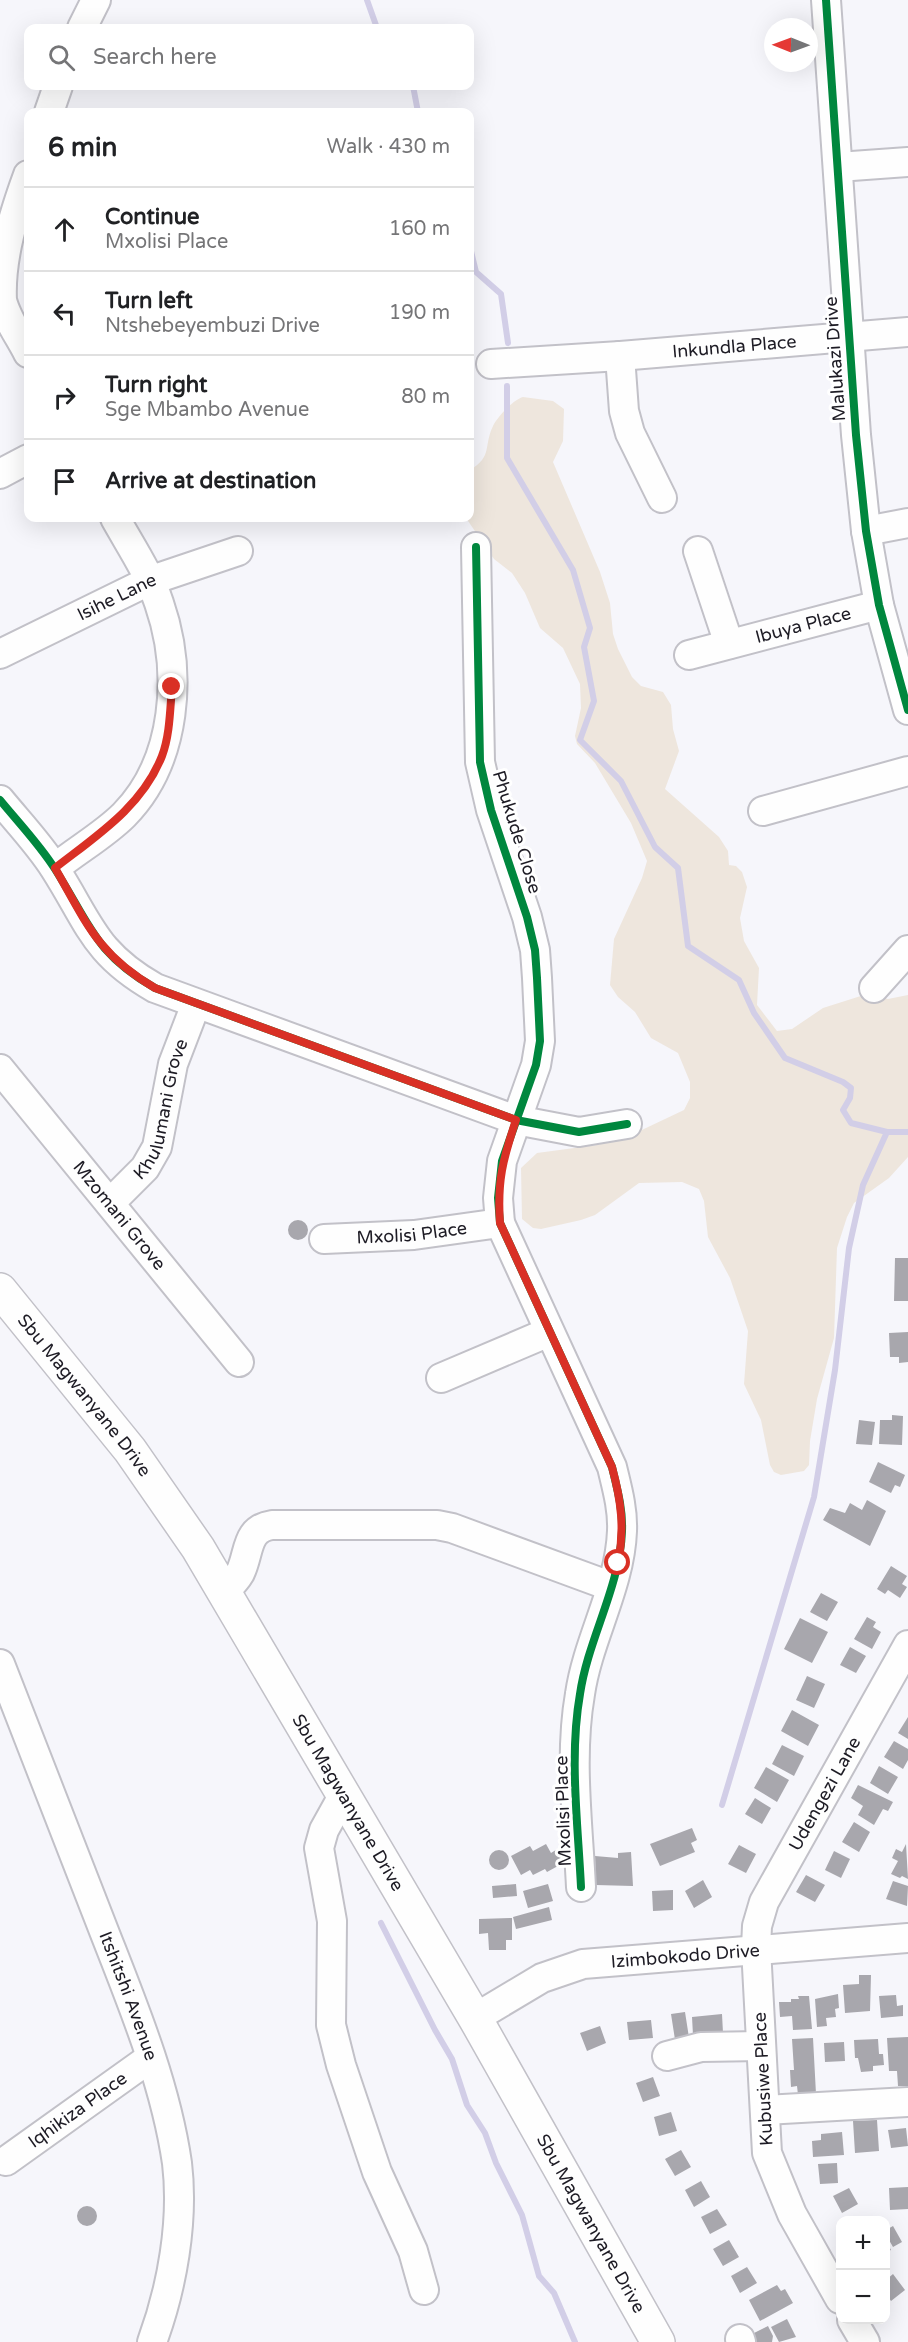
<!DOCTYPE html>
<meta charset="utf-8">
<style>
body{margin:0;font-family:"Varela Round",sans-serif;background:#f2f2f2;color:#202124}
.controls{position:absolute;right:18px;bottom:18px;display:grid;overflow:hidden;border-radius:12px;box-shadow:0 6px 24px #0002}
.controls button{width:54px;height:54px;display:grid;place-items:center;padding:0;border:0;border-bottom:2px solid #e0e0e0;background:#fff;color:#202124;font:30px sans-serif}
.compass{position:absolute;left:764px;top:18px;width:54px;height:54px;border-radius:50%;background:#fff;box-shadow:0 6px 24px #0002;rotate:271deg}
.stop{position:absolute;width:18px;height:18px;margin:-14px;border:4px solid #d93025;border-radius:50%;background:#fff}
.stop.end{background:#d93025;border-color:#fff;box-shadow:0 2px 6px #0008}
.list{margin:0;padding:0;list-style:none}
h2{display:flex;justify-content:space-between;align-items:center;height:78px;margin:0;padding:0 24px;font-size:26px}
h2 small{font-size:20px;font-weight:400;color:#757577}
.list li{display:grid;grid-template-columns:39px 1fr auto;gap:18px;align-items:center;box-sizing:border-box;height:84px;padding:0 24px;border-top:2px solid #e0e0e0}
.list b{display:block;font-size:22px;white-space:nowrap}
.list p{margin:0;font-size:20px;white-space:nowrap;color:#757577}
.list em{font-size:20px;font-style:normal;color:#757577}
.icon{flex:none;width:33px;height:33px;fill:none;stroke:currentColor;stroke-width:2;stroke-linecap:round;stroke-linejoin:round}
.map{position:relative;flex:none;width:908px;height:2342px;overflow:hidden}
.search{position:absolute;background:#fff;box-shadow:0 6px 24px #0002;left:24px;top:24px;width:450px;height:66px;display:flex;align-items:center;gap:15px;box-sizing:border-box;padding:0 21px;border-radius:12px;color:#757577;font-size:22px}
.panel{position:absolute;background:#fff;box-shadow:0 6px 24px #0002;left:24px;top:108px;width:450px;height:414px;border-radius:12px}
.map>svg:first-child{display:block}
.green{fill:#eee6dd}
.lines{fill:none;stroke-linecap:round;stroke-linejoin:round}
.stream{stroke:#d2cee7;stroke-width:6}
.building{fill:#a8a7ad}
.minor-casing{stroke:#c2c1c8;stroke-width:32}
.major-casing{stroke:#c2c1c8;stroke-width:36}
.minor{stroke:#fefefe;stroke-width:28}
.major{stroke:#fefefe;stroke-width:33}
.cycleway-casing{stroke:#fff;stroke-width:11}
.cycleway{stroke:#00873e;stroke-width:8}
.route{stroke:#d93025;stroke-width:8}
.labels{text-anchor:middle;stroke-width:6;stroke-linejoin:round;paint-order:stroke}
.street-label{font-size:18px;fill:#1d1b24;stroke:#fff}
</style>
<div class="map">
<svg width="908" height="2342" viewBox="0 0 908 2342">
<rect width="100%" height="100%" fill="#f6f6fb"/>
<path class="green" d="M523 397 553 401 564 409 563 441 553 462 600 572 610 603 613 634 618 649 632 677 641 686 663 692 671 705 673 729 679 751 665 789 719 837 728 851 729 865 736 866 742 872 747 887 740 918 744 941 759 968 757 1005 777 1031 792 1029 823 1008 867 994 888 999 908 995V1157L889 1178 854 1203 847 1217 837 1248 834 1338 817 1399 810 1441 809 1465 804 1471 781 1475 774 1472 770 1465 761 1420 744 1384 748 1331 730 1278 708 1237 704 1201 699 1189 682 1182 639 1183 595 1215 581 1220 541 1229 533 1228 522 1219 521 1168 537 1153 597 1145 627 1137 684 1110 690 1098V1082L678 1053 651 1038 635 1012 618 997 610 985 614 939 642 878 647 861 631 823 595 763 577 744 575 736 581 708 580 684 563 648 540 628 525 593 512 573 494 559 466 518H470V470C493 456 483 447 493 426 498 416 513 400 523 397Z"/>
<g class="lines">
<path class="stream" d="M367 0 377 28
M413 86 418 112
M470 247 476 272 501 294 508 343
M507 386V458L573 570 590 628 584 647 594 701 580 740 621 781 655 847 678 868 688 946 739 980 754 1013 785 1058 843 1082 851 1088 850 1098 843 1110 851 1123 887 1132H908
M722 1805 814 1497 835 1370 849 1248 863 1185 887 1132
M381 1923 435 2030 452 2059 467 2105 485 2133 496 2163 522 2215 539 2276 554 2293 575 2342"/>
</g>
<path class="building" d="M288 1230a10 10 0 1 1 20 0a10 10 0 1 1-20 0Z
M895 1258H908V1301H894Z
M908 1332V1362L899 1363V1357H890L889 1333Z
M892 1415 903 1416 902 1445 879 1444 880 1420H892Z
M859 1420 875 1422 872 1445 856 1444Z
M878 1462 905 1475 900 1487 895 1485 891 1493 869 1482Z
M867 1500 886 1511 870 1546 823 1520 830 1508 845 1513 850 1503 862 1510Z
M891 1566 907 1576 902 1584 907 1587 900 1598 888 1590 885 1594 877 1589Z
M821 1593 838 1602 827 1621 810 1612Z
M867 1617 876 1622 873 1627 881 1632 872 1649 854 1639Z
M800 1618 828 1632 812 1663 784 1649Z
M850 1647 866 1656 856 1673 840 1665Z
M807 1676 825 1684 814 1708 796 1700Z
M792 1710 819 1725 808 1746 781 1731Z
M908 1717V1739L898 1733Z
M894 1741 908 1749V1760L903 1769 884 1757Z
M782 1745 804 1756 794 1776 772 1764Z
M879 1766 898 1777 888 1794 870 1783Z
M766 1767 789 1780 777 1802 754 1788Z
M858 1785 893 1802 888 1811 883 1809 874 1825 858 1815 863 1806 851 1798Z
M755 1798 771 1808 762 1824 745 1814Z
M854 1822 870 1832 859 1852 842 1842Z
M692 1828 697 1840 691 1843 695 1852 660 1866 650 1844Z
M546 1844 551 1853 559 1848 567 1861 547 1872 545 1869 533 1875 530 1870 521 1875 511 1856 530 1846 533 1851Z
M906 1844 908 1879 902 1876 900 1878 891 1874 898 1861 892 1858 896 1849 902 1852Z
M739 1845 756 1854 746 1873 728 1864Z
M489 1860a10 10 0 1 1 20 0a10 10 0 1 1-20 0Z
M834 1851 850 1859 841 1878 825 1870Z
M631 1852 633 1886 596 1885 595 1856 618 1858V1853Z
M806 1875 825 1885 815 1902 796 1892Z
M703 1880 712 1897 694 1908 685 1891Z
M893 1881 908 1886 907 1906 886 1899Z
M516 1884 517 1896 493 1898 492 1886Z
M548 1884 553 1901 528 1908 523 1891Z
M673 1890V1910L653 1911 652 1891Z
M549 1907 552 1920 516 1929 513 1917Z
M512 1918V1940H506V1950H489L488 1933 479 1934V1919Z
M859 1975H871L870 2011 845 2013 843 1985 859 1984Z
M838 1994 839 2008 835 2009 836 2017 826 2018 827 2026 817 2027 815 1999Z
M896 1995 897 2006 903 2005V2016L881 2018 879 1996Z
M798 1996H809L812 2029 793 2030 792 2016 780 2017 779 2002H791V1999H799Z
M685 2012 690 2044 676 2046 671 2014Z
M722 2014 723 2033 693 2035 692 2017Z
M651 2020 653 2038 629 2040 627 2022Z
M600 2026 606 2043 587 2051 580 2033Z
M908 2037V2086H898L897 2071H889L887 2038Z
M813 2038 816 2094 798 2095 797 2086 791 2087 790 2070H794L792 2039Z
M878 2039 879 2054H883L884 2065 873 2066V2071L861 2072 858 2058H855L854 2040Z
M844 2042 845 2061 825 2062 824 2043Z
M653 2077 660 2096 643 2102 636 2083Z
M671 2112 677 2131 659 2136 654 2117Z
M877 2120 879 2151 855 2153 853 2121Z
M906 2128 908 2146 891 2148 888 2130Z
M842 2132 844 2155 813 2157 812 2141 821 2140V2134Z
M681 2150 691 2167 675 2176 665 2159Z
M837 2163 838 2183 820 2184 818 2164Z
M701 2181 710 2197 694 2207 685 2190Z
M908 2187V2209L890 2210 889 2188Z
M849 2188 858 2204 842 2213 833 2196Z
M77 2216a10 10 0 1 1 20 0a10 10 0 1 1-20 0Z
M717 2209 727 2225 710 2234 701 2217Z
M893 2226 902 2242 893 2247 889 2240 886 2241 891 2250 886 2252V2230Z
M729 2240 739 2257 723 2266 713 2249Z
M747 2267 757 2283 740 2293 731 2276Z
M893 2274 905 2290 891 2301 886 2294V2280Z
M777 2285 781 2291 785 2289 793 2303 760 2321 749 2300Z
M787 2319 796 2337 779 2342 771 2327Z
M768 2326 773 2336 772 2342H757L752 2334Z"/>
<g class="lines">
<defs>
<g id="minor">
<path d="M826 0 856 435 866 531 879 605 908 710"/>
<path d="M82 28 96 0"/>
<path d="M49 112 58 86"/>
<path d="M838 167 908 162"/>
<path d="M28 175C14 213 0 258 2 300 6 318 20 337 28 353"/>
<path d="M620 356 624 411 630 433 662 498"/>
<path id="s1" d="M491 364 620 356 908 332"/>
<path d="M0 474 28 459"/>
<path d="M866 531 908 523"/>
<path d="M476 547 480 762 491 810 527 917 535 950 537 978 540 1041 536 1065 502 1161 498 1198 500 1223 612 1467C617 1488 623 1509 622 1531 620 1587 588 1639 580 1694 569 1757 578 1824 581 1887"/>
<path d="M698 551 729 644"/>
<path id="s2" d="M0 654 149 581 238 551"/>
<path id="s3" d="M689 655 879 605"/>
<path d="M0 800C18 822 40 845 55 869 90 924 94 953 155 988L516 1120 579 1132 627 1124"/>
<path d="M763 811 908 771"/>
<path d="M55 868C77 850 104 835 124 815 177 761 183 672 159 603 149 573 130 545 115 518"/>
<path d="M874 988 908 950"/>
<path id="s4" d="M0 1069 239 1362"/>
<path id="s5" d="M110 1203 145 1168 157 1147 173 1064 196 1004"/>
<path id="s6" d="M324 1239 414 1235 500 1223"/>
<path d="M441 1378 549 1332"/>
<path d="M224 1592C230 1586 236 1580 240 1573 250 1553 245 1529 272 1525H437L452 1528 610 1586"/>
<path id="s7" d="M0 1664C34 1751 68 1839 102 1926 132 2003 165 2081 177 2163 184 2221 172 2288 152 2342"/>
<path d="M344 1794 324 1830 319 1848 332 1921 331 2025 341 2065 377 2172 413 2251 424 2290"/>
<path id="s8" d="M475 2018 542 1978 583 1964 908 1938"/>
<path d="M667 2056 701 2047 761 2046"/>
<path d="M765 2110 908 2102"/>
<path id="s9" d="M6 2161 150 2058"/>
<path id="s10" d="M840 2299 792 2214 767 2153 756 1948 757 1926 764 1902 908 1645"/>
<path d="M852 2320 865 2342"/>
<path d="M740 2339 741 2342"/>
</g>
<g id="major">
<path id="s11" d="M0 1290 130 1450 198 1548 475 2018 658 2342"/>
</g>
</defs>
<use href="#minor" class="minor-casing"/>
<use href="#major" class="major-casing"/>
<use href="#minor" class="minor"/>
<use href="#major" class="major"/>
<defs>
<path id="cycleway" d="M826 0 856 435 866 531 879 605 908 710
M476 547 480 762 491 810 527 917 535 950 537 978 540 1041 536 1065 502 1161 498 1198 500 1223 612 1467C617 1488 623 1509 622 1531 620 1587 588 1639 580 1694 569 1757 578 1824 581 1887
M0 800C18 822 40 845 55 869 90 924 94 953 155 988L516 1120 579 1132 627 1124"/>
</defs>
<use href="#cycleway" class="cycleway-casing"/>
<use href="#cycleway" class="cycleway"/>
</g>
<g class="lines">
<path class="route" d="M172 687C170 709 170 735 162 756 142 807 96 836 55 868 86 922 98 955 155 988L516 1120C503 1159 497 1181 500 1223L612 1467C621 1500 625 1529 618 1563"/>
</g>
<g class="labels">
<g class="street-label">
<text dy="6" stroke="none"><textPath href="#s1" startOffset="244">Inkundla Place</textPath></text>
<text transform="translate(835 359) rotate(-94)" y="6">Malukazi Drive</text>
<text dy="6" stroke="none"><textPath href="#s2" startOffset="130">Isihe Lane</textPath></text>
<text dy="6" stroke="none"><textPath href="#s3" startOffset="118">Ibuya Place</textPath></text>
<text transform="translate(517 832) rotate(73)" y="6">Phukude Close</text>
<text dy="6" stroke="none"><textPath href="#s5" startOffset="111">Khulumani Grove</textPath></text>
<text dy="6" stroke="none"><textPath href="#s4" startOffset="189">Mzomani Grove</textPath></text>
<text dy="6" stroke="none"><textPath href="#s6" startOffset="88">Mxolisi Place</textPath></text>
<text dy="6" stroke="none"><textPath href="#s11" startOffset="135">Sbu Magwanyane Drive</textPath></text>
<text dy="6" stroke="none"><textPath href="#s10" startOffset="540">Udengezi Lane</textPath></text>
<text dy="6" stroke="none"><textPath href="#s11" startOffset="621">Sbu Magwanyane Drive</textPath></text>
<text transform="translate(563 1811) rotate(-92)" y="6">Mxolisi Place</text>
<text dy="6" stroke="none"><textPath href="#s8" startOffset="224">Izimbokodo Drive</textPath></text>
<text dy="6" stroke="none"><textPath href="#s7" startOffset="356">Itshitshi Avenue</textPath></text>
<text transform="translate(763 2079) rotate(-93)" y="6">Kubusiwe Place</text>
<text dy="6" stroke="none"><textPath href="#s9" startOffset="88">Iqhikiza Place</textPath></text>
<text dy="6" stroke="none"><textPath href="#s11" startOffset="1107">Sbu Magwanyane Drive</textPath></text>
</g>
</g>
</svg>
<div class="controls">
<button>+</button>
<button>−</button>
</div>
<svg class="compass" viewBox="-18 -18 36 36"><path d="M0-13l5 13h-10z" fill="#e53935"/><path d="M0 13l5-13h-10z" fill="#757577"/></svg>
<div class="stop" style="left:618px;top:1563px"></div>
<div class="stop end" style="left:172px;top:687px"></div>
<div class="search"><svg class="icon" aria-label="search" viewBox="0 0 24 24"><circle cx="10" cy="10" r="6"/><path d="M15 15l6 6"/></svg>Search here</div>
<section class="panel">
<h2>6 min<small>Walk · 430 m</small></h2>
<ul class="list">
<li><svg class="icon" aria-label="ahead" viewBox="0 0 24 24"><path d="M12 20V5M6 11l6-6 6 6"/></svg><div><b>Continue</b><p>Mxolisi Place</p></div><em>160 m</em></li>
<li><svg class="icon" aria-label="left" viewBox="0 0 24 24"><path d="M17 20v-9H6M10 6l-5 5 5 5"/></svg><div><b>Turn left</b><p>Ntshebeyembuzi Drive</p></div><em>190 m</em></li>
<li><svg class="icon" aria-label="right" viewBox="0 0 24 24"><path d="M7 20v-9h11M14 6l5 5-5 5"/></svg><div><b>Turn right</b><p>Sge Mbambo Avenue</p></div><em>80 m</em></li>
<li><svg class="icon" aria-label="arrive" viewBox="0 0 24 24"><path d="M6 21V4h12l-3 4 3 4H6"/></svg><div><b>Arrive at destination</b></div></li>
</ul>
</section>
</div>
